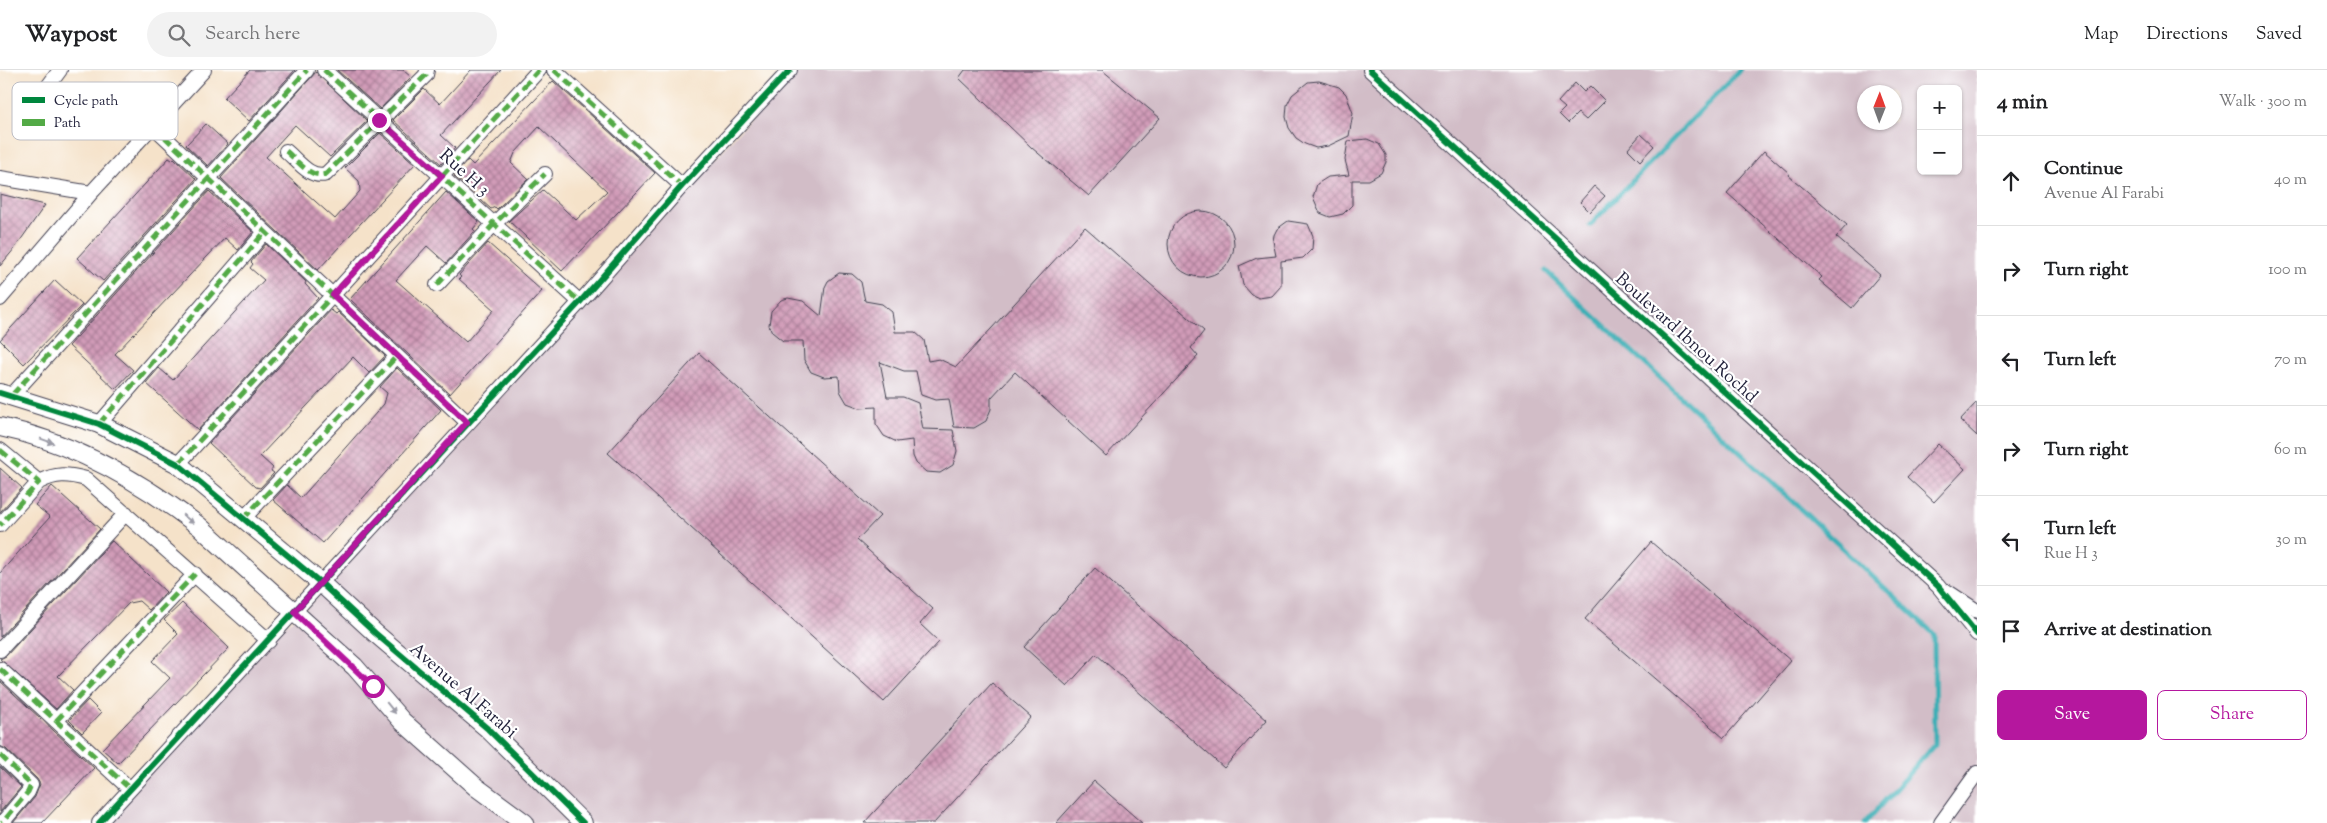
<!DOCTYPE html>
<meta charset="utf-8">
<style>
body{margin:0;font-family:"Sorts Mill Goudy",serif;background:#f2f2f2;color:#202124}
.controls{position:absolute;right:15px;top:15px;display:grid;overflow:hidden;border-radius:8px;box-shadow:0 1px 4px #0004}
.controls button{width:45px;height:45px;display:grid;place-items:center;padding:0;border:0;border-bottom:1px solid #e0e0e0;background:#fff;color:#202124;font:25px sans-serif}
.compass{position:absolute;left:1857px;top:15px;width:45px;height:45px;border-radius:50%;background:#fff;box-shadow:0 1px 4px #0004;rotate:1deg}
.stop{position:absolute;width:15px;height:15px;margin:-11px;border:4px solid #b5179e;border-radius:50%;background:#fff}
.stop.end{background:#b5179e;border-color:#fff;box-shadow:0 1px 5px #0008}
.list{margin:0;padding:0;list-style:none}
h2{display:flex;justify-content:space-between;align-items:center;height:65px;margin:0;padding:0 20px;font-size:21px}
h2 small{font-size:16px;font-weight:400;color:#757577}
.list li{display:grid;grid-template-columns:32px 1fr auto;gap:15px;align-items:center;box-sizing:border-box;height:90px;padding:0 20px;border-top:1px solid #e0e0e0}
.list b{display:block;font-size:19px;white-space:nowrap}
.list p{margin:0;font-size:16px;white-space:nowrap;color:#757577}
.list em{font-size:16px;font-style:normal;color:#757577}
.actions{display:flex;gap:10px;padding:15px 20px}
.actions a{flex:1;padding:11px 0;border:1px solid #b5179e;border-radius:8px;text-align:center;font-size:18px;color:#b5179e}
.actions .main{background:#b5179e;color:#fff}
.icon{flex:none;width:28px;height:28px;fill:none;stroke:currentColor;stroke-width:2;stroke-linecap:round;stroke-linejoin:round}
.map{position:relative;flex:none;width:1977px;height:753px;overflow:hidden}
header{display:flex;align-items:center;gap:30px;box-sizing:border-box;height:70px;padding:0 25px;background:#fff;border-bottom:1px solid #e0e0e0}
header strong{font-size:24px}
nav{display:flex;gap:28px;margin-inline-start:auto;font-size:18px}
.search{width:350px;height:45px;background:#f2f2f2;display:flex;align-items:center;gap:12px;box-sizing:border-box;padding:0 18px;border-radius:28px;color:#757577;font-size:19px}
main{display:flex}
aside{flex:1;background:#fff}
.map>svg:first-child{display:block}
.industrial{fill:#d2bdc7;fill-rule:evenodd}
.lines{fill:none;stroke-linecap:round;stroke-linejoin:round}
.stream{stroke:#3eafb6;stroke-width:5}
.building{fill:url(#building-cross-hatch)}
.minor-casing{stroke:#423f50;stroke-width:16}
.tertiary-casing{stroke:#423f50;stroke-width:20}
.minor{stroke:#fff;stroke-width:14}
.tertiary{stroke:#fff;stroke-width:18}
.quiet{stroke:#53aa46;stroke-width:5;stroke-dasharray:10 5;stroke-linecap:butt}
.cycleway-casing{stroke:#fff;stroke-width:9}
.cycleway{stroke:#00873e;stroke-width:6}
.oneway{fill:#9c9ca7}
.route{stroke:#b5179e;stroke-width:6}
.labels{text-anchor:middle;stroke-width:4.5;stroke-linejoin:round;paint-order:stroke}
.street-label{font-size:18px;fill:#22223b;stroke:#fff}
.key{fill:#fff;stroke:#bdbdc4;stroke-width:1}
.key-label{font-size:14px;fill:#22223b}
</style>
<header>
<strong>Waypost</strong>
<div class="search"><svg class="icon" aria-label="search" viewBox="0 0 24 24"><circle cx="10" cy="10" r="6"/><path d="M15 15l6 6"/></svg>Search here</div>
<nav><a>Map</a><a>Directions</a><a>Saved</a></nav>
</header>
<main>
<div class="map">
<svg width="1977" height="753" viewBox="0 0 1977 753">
<defs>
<pattern id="building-cross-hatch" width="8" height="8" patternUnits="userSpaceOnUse" patternTransform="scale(1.25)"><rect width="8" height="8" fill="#d19bb8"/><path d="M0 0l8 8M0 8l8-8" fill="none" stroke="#a97e97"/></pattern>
</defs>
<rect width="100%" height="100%" fill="#fff"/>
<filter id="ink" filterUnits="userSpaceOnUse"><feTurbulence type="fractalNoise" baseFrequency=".02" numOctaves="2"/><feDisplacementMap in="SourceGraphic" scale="10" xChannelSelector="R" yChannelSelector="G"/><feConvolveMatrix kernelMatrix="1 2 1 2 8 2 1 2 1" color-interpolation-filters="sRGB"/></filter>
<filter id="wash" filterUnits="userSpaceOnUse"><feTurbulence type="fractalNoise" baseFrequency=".0096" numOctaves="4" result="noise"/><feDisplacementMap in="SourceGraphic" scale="20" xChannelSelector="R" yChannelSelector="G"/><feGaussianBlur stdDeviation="1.12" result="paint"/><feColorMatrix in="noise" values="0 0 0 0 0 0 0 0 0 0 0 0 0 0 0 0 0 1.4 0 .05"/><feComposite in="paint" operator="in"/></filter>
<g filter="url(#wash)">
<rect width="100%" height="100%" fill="#f5e2c9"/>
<path class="industrial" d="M796 0H1977V753H100L269 567 305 540 470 355ZM1921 19H1958V101H1921ZM1864 22H1894V52H1864Z"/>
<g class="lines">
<path class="stream" d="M1590 155 1740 0
M1546 201 1934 564 1935 674 1865 753"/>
</g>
<g id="blocks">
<path class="building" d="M250 0H295L249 51 224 28Z
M337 0H403L411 7 380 39Z
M471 0H501L441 65 455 78 441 94 393 50 424 19 440 34Z
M965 0H1102L1160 48 1089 126 1032 78 959 8Z
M316 2 367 51 330 87 295 55 266 87 335 149 360 121 359 111 345 98 380 63 415 94 318 200 221 108Z
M553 11 655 103 562 201 509 151 543 120 576 150 607 121 539 57 515 83 511 93 528 109 497 139 495 137 491 139 454 106 468 90 473 95Z
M1319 11 1339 17 1346 24 1353 43 1349 66 1328 76 1316 78 1305 74 1296 68 1289 58 1286 47 1287 35 1292 25 1308 12Z
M1575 13 1584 22 1590 16 1605 31 1586 50 1578 43 1568 53 1559 44 1565 38 1558 32Z
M206 54 228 74 208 96 186 75Z
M1641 64 1654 76 1640 91 1628 79Z
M1367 69 1379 74 1386 85V92L1381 103 1369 110H1352V135L1343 144 1330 147 1320 143 1313 127 1317 114 1328 107 1349 105 1345 90 1348 71Z
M1764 81 1789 103 1788 105 1847 155 1836 167 1880 205 1852 238 1819 210 1822 207 1727 123Z
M169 88 172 90 174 88 196 109 103 211 77 188Z
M1594 116 1605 126 1590 142 1580 132Z
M209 121 253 162 238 180 225 168 115 284 133 300 115 319 69 276Z
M446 122 479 152 473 159 475 161 446 193 427 176 396 210 466 272 494 240 459 209 461 207 459 205 488 173 542 221 450 324 350 229Z
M0 124 45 135 15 178 0 196Z
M1168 174a33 33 0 1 1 66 0a33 33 0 1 1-66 0Z
M1288 151 1308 154 1313 166 1312 179 1303 188 1281 191V216L1272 226 1259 228 1252 225 1243 215 1239 196 1257 188 1276 186 1273 171 1274 165 1277 159Z
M1085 157 1204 261 1191 278 1198 286 1106 386 1015 302 991 328V339L986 351 974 358 954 357 949 329 935 330 921 325 916 301H904L880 292 887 327H903L918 333 923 359 953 360 957 381 953 395 940 403 926 402 916 393 913 386 912 370 897 372 884 366 876 354V337L860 338 847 333 840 321 839 306 824 307 811 302 804 290 803 271H783L772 262 769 255 771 241 781 230 788 228 803 231 821 246 825 217 828 211 839 203 852 204 861 212 865 231 882 234 892 242 895 262H915L924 270 928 291 939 289 956 297Z
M266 174 306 212 305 214 318 228 198 360 146 313 159 298 173 310 264 210 250 198 253 194 251 192Z
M55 210 82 235 24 294 0 270Z
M331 240 336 244 338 242 385 286 369 303 353 287 260 386 273 398 271 401 274 403 260 418 256 417 209 373Z
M699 283 880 446 857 470 933 539 920 554 939 572 884 632 608 383Z
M397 298 441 340 323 473 273 430 287 415 301 428 384 334 387 323 380 317Z
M1977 332V366L1960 350Z
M1938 374 1965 399 1934 432 1907 407Z
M0 398 22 418 0 442Z
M52 416 100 459 0 567V503L50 447 35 435Z
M112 471 166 522 149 540 139 531 129 533 58 606 73 620 56 639 0 589 6 586Z
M1651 472 1791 591 1724 668 1585 549Z
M1095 498 1267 650 1224 698 1096 584 1067 616 1024 577Z
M182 533 229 578 118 693 102 679 170 608 152 591 178 564 164 550Z
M0 611 94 698 42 753H13L35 727 40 714 37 709 6 679 0 676Z
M992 613 1031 647 934 753H864Z
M88 630 101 643 82 663 69 650Z
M0 697 21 717 0 742Z
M1094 711 1142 753H1056Z"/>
</g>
</g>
<g filter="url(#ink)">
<use href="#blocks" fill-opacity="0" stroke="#423f50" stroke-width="1"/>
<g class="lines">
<defs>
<path id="minor" d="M324 0 580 232
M554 0 682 116
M1370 0 1938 516 1977 564
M46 19 60 0
M153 56 467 352
M286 81C298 91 310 109 326 104L426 5 427 0
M0 108 91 123
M437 215 494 154 545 104
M0 229 91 123 204 0
M12 325 307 0
M99 354 265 162
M0 380 39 412 0 455
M178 394 539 0
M39 412C56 403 68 404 86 409L269 571
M243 449 397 286
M1948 522 1977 541
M0 580 126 443
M0 599 130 719
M56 651 195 504
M0 685 31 715 28 722 2 753
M99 753 580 232 682 116 790 0
M1941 753 1977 703"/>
<path id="tertiary" d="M0 323 99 354 178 394 322 514 375 563 488 659 583 753
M0 357C73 372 140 411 199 456L355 597 402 651 476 717 525 753"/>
</defs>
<use href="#minor" class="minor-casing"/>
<use href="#tertiary" class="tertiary-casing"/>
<use href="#minor" class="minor"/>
<use href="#tertiary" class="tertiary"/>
<path class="quiet" d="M324 0 580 232
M554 0 682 116
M153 56 467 352
M286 81C298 91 310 109 326 104L426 5 427 0
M437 215 494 154 545 104
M12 325 307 0
M99 354 265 162
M0 380 39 412 0 455
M178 394 539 0
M243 449 397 286
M0 599 130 719
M56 651 195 504
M0 685 31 715 28 722 2 753"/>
<defs>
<path id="cycleway" d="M1370 0 1938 516 1977 564
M0 323 99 354 178 394 322 514 375 563 488 659 583 753
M99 753 580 232 682 116 790 0"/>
</defs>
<use href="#cycleway" class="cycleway-casing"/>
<use href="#cycleway" class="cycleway"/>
</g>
<defs><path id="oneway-solid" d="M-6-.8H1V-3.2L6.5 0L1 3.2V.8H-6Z" transform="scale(1.25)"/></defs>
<g class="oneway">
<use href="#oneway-solid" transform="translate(47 371) rotate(20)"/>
<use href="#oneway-solid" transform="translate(188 449) rotate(38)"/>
<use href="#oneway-solid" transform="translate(391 638) rotate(51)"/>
</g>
</g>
<g class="lines" filter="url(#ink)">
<path class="route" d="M373 616 294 542 467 352 333 225 442 106 379 50"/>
</g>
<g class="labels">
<g class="street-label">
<text transform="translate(465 102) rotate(42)" y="6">Rue H 3</text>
<text transform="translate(1687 267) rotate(42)" y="6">Boulevard Ibnou Rochd</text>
<text transform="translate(464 620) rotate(41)" y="6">Avenue Al Farabi</text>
</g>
</g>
<rect x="12" y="12" width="166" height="58" rx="8" class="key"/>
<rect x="22" y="27" width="23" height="6" fill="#00873e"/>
<rect x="22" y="49" width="23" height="7" fill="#53aa46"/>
<g class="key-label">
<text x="54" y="35">Cycle path</text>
<text x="54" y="57">Path</text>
</g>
</svg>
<div class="controls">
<button>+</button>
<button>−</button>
</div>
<svg class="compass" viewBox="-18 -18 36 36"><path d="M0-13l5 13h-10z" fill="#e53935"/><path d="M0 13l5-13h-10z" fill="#757577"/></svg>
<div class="stop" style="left:373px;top:616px"></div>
<div class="stop end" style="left:379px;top:50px"></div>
</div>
<aside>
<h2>4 min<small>Walk · 300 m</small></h2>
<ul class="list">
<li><svg class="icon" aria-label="ahead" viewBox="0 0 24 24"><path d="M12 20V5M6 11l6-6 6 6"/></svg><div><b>Continue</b><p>Avenue Al Farabi</p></div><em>40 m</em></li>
<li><svg class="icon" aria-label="right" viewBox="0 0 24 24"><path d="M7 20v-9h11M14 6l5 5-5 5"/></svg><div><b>Turn right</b></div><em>100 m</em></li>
<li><svg class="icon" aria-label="left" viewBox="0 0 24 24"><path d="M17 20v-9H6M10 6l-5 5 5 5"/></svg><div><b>Turn left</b></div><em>70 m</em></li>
<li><svg class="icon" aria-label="right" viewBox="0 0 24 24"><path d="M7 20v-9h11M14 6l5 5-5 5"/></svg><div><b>Turn right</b></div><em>60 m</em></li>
<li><svg class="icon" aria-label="left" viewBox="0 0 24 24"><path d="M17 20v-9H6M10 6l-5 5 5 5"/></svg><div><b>Turn left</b><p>Rue H 3</p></div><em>30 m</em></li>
<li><svg class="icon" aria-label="arrive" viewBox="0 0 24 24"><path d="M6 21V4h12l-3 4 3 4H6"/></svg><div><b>Arrive at destination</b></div></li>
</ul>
<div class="actions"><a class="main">Save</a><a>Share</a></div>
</aside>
</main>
